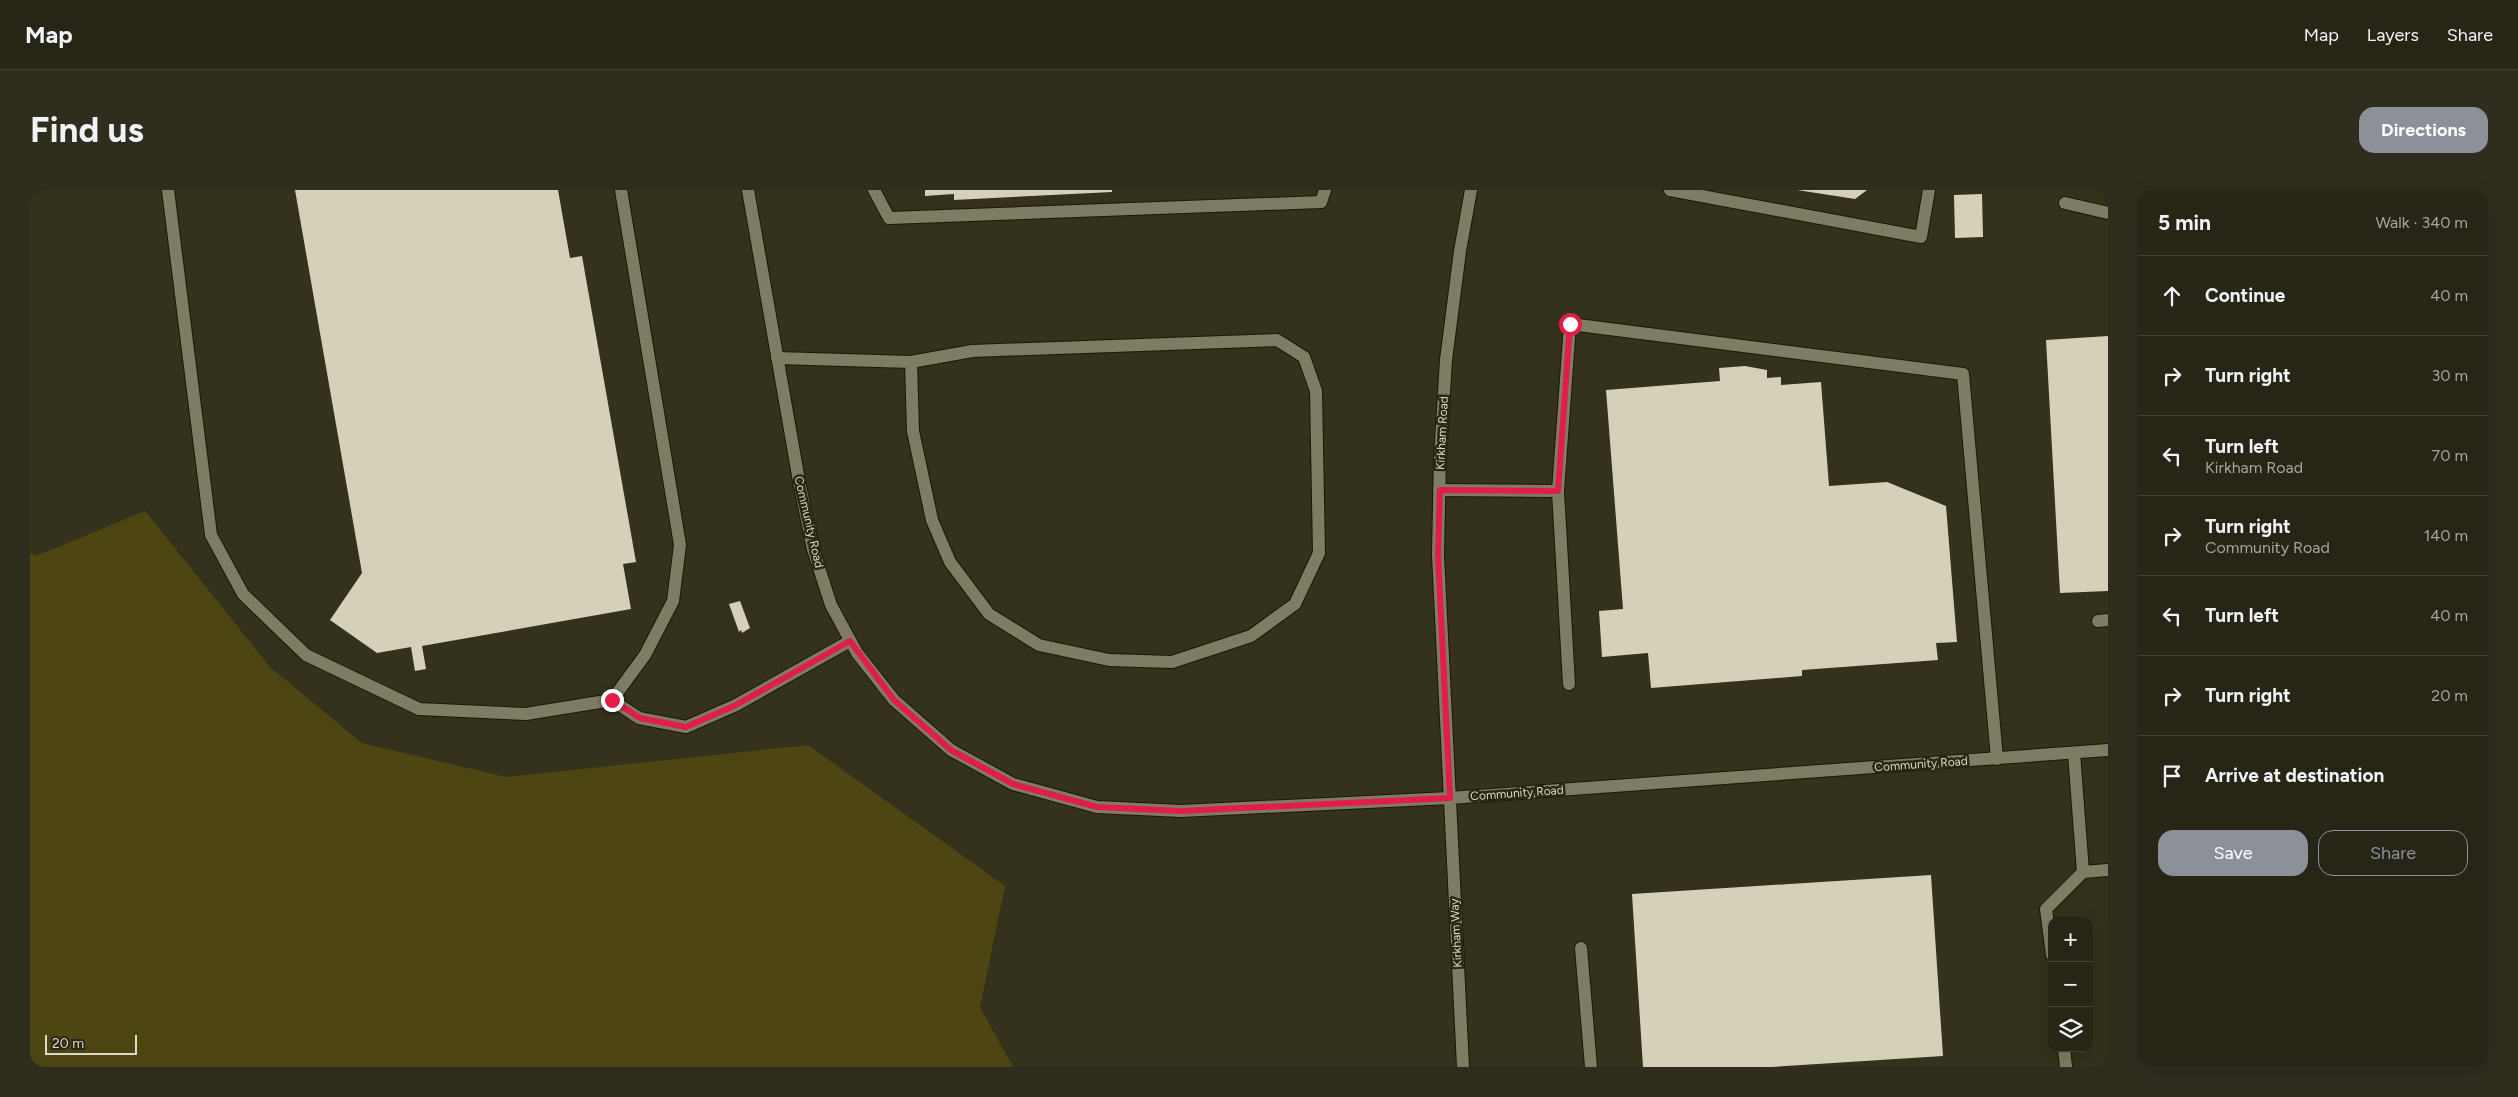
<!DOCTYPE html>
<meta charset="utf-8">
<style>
body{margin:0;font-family:Figtree,sans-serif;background:#2f2d1e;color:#f1f3f6}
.controls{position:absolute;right:15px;bottom:15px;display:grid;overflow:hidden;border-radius:10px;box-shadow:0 5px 20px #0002}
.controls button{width:45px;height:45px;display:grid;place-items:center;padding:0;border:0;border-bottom:1px solid #434234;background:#272515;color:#f1f3f6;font:25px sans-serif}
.scale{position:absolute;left:15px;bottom:12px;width:92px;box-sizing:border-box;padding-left:5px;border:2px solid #dad9cc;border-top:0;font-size:14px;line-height:18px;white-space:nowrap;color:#dad9cc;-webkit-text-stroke:4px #2a2712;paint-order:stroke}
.stop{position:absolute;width:15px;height:15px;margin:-11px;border:4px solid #e11d48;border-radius:50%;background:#fff}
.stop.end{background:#e11d48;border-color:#fff;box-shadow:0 1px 5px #0008}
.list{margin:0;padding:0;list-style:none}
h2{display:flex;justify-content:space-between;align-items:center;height:65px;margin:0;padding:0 20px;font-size:21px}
h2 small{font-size:16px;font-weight:400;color:#a4a5a0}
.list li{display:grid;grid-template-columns:32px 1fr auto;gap:15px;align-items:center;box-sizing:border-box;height:80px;padding:0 20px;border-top:1px solid #434234}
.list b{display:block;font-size:19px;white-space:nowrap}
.list p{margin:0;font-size:16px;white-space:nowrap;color:#a4a5a0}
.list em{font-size:16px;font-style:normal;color:#a4a5a0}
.actions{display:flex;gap:10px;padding:15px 20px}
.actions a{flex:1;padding:11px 0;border:1px solid #8c9099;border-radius:15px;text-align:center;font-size:18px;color:#8c9099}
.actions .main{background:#8c9099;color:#fff}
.icon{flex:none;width:28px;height:28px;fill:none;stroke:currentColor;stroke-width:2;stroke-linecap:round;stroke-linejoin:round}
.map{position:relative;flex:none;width:2078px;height:877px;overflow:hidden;border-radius:15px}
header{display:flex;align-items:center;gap:30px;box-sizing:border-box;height:70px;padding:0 25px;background:#272515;border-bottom:1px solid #434234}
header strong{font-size:24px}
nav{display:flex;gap:28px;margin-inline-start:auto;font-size:18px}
.intro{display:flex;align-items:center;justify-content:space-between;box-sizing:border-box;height:120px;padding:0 30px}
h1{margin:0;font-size:35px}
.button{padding:12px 22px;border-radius:15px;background:#8c9099;color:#fff;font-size:18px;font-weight:700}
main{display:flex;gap:30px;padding:0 30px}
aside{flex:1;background:#272515;border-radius:15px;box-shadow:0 5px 20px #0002}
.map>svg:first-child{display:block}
.green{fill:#4d4512}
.building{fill:#d5d1b8}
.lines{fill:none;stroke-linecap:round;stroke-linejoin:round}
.service-casing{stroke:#1b1805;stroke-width:14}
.minor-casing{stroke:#1b1805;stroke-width:14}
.secondary-casing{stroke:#1b1805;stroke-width:14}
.service{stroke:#7f7c64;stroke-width:12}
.minor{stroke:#7f7c64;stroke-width:12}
.secondary{stroke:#7f7c64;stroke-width:12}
.route{stroke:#e11d48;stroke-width:6}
.labels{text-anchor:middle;stroke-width:5;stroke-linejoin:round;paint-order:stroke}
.street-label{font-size:12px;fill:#dad9cc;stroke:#2a2712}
</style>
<header>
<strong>Map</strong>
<nav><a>Map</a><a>Layers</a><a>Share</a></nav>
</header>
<div class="intro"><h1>Find us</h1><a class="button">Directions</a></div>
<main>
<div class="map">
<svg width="2078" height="877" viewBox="0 0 2078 877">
<rect width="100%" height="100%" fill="#34311c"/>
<path class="green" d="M115 321 240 477 332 553 476 587 778 555 975 696 950 817 983 877H0V363L6 366Z"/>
<path class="building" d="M265 0H528L540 68 552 66 606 372 593 374 601 419 392 456 396 479 385 481 381 457 347 463 300 430 332 383Z
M895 0H1082V2L924 10V4L895 6Z
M1767 0H1837L1825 9Z
M1952 4 1953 47 1925 48 1924 5Z
M2078 146V401L2030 403 2016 150Z
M1715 176 1737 180V188L1751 187V195L1791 192 1799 296 1857 292 1916 316 1927 452 1906 453 1908 470 1772 480V486L1621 498 1618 463 1572 467 1569 421 1593 419 1576 200 1690 191 1689 178Z
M710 411 720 438 712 443 711 440 709 442 699 414Z
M1901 685 1913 866 1741 877H1613L1602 704Z"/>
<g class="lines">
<defs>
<path id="service" d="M138 0 181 345 213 404 276 465 389 519 496 524 582 510 609 528 656 537 706 515 820 451
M844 0 859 28 1291 12 1295 0
M1640 0 1891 47 1899 0
M2035 13 2078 23
M747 168 881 172 942 161 1247 150 1274 167 1286 201 1289 363 1265 414 1221 446 1142 472 1079 470 1009 455 959 424 920 372 902 330 883 241 881 172
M1409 300 1528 301 1540 134 1933 184 1967 569
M1528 301 1539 494
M2068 431 2078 430
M582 510 615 465 643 411 650 355 591 0
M2044 563 2053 682
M1551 758 1561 877
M2022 765 2016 719 2053 682 2078 680
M2034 858 2036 877"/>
<path id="minor" d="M718 0 769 291 783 359 801 415 827 463 864 510 921 560 983 594 1067 617 1151 621 1420 608"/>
<path id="secondary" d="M1420 608 2078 560
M1433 877 1408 365 1410 267 1416 170 1430 61 1441 0"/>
</defs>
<use href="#service" class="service-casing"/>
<use href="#minor" class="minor-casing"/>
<use href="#secondary" class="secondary-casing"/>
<use href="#service" class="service"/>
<use href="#minor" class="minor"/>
<use href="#secondary" class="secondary"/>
</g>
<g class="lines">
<path class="route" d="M582 510 610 528 656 537 706 515 820 451 864 510 921 560 983 594 1067 617 1151 621 1420 608 1408 365 1410 300 1528 301 1540 134"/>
</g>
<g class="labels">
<g class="street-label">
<text transform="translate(1412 243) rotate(-87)" y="4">Kirkham Road</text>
<text transform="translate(779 332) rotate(77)" y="4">Community Road</text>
<text transform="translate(1891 574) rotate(-4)" y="4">Community Road</text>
<text transform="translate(1487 603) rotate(-4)" y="4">Community Road</text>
<text transform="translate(1426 743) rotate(-93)" y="4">Kirkham Way</text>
</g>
</g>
</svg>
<div class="controls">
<button>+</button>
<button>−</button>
<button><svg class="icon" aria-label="layers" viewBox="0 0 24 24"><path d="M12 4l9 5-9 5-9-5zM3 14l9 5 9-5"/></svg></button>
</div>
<div class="scale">20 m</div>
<div class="stop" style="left:1540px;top:134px"></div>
<div class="stop end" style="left:582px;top:510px"></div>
</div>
<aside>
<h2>5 min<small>Walk · 340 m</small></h2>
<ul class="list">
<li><svg class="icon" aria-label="ahead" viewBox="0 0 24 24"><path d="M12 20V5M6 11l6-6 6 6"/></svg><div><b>Continue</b></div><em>40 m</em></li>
<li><svg class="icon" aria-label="right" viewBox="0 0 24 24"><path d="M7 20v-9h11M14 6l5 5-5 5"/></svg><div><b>Turn right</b></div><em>30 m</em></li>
<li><svg class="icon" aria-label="left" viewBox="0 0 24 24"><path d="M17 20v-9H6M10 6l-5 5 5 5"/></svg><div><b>Turn left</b><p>Kirkham Road</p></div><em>70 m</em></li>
<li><svg class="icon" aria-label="right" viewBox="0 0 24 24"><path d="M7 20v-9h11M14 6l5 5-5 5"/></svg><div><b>Turn right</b><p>Community Road</p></div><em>140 m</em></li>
<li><svg class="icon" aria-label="left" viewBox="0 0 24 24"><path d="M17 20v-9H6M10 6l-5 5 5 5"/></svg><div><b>Turn left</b></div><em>40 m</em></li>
<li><svg class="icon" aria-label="right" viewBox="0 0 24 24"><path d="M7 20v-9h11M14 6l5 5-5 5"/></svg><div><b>Turn right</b></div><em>20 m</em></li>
<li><svg class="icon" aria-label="arrive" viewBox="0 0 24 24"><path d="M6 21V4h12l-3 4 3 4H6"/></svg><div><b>Arrive at destination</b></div></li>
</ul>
<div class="actions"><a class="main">Save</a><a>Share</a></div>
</aside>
</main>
